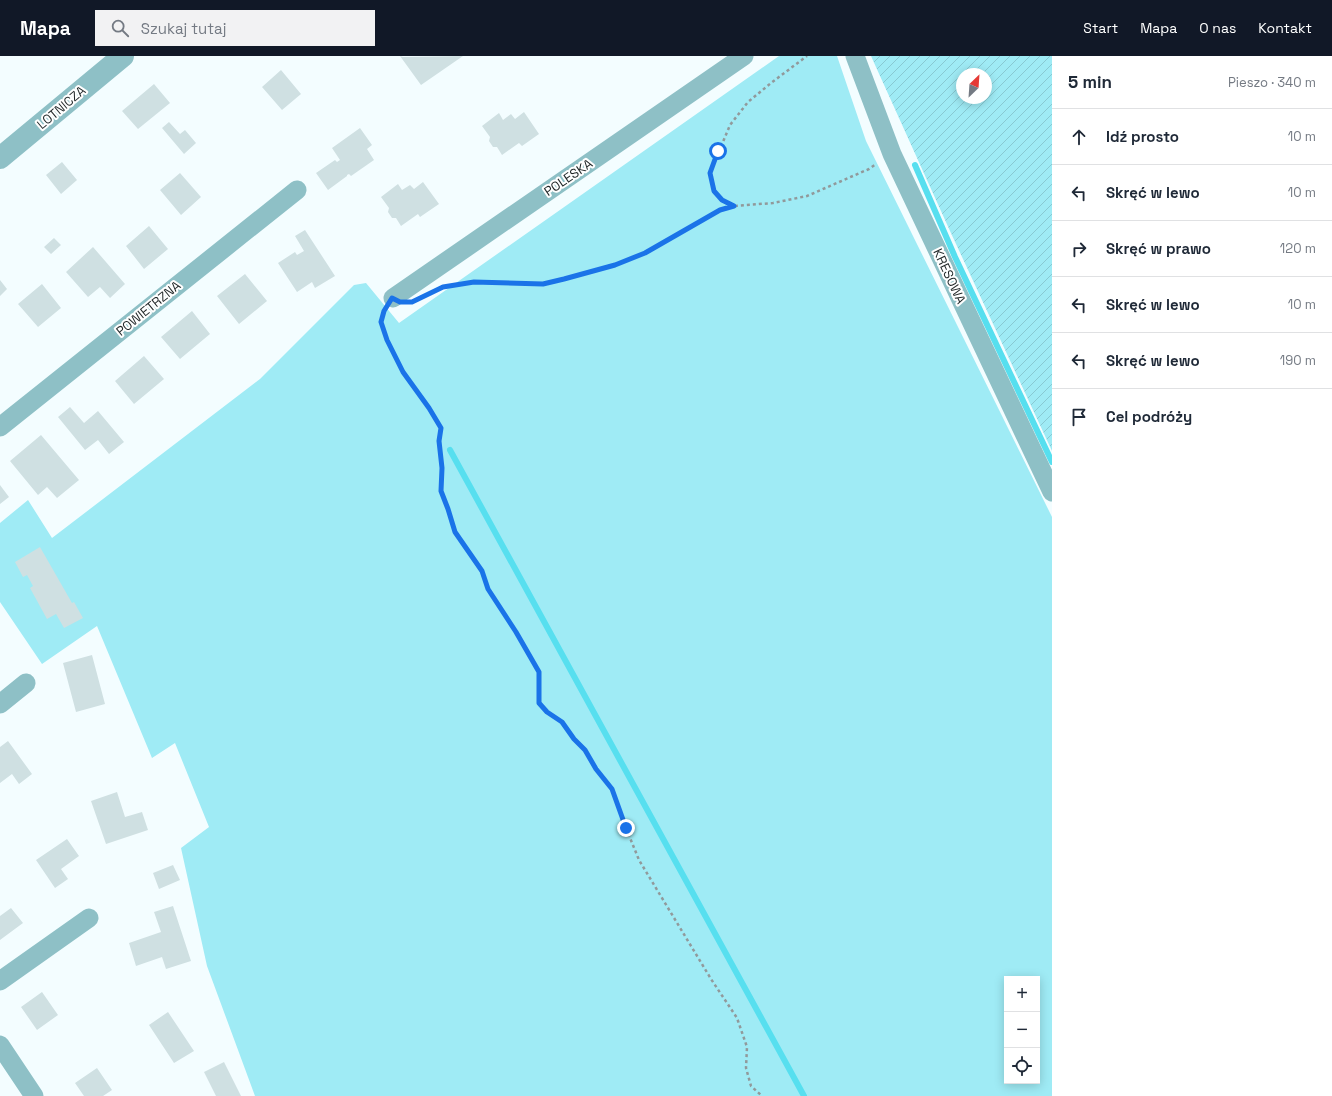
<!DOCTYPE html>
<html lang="pl">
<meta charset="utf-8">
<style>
body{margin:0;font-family:"Space Grotesk",sans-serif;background:#f2f2f3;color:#1f2937}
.controls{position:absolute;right:12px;bottom:12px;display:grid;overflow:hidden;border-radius:0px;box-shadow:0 2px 10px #0003}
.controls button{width:36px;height:36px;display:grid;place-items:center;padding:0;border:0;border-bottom:1px solid #e0e1e3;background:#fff;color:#1f2937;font:20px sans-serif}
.compass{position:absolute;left:956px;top:12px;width:36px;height:36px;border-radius:50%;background:#fff;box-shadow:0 2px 10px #0003;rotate:25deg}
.stop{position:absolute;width:12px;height:12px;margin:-9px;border:3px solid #1a73e8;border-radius:50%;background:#fff}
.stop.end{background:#1a73e8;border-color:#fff;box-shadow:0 1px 4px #0008}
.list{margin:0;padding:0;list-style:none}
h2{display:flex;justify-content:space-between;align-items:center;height:52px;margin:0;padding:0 16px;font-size:17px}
h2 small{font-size:13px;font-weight:400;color:#747a83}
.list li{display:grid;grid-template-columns:26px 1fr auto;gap:12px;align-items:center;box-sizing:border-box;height:56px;padding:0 16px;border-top:1px solid #e0e1e3}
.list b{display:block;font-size:15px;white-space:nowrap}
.list em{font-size:13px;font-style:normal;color:#747a83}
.icon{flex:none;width:22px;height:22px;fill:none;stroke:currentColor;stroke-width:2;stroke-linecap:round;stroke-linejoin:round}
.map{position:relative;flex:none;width:1052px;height:1040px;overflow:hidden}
header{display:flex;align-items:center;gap:24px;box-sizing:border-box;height:56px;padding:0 20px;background:#111827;color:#fff}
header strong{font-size:19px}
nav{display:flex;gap:22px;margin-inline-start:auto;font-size:14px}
.search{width:280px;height:36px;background:#f2f2f3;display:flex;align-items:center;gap:10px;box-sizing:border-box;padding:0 14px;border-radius:0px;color:#747a83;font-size:15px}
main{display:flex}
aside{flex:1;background:#fff}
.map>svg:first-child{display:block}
.grass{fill:#9febf5;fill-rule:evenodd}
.garden{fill:url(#garden-furrows);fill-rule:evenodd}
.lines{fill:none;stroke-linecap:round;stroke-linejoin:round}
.stream{stroke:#57dfef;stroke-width:6}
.building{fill:#cfe0e2}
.path{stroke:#91999b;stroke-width:2.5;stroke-dasharray:3 3;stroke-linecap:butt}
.minor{stroke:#8ec0c6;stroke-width:19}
.tertiary{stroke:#8ec0c6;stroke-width:22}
.route{stroke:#1a73e8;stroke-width:5}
.labels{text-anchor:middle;stroke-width:4;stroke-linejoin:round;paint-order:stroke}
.street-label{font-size:13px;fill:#1f2526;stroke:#fff}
</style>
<header>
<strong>Mapa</strong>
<div class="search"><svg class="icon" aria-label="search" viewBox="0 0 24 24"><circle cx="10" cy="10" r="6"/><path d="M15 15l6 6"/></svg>Szukaj tutaj</div>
<nav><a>Start</a><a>Mapa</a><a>O nas</a><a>Kontakt</a></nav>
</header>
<main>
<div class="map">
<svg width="1052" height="1040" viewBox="0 0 1052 1040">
<defs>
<pattern id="garden-furrows" width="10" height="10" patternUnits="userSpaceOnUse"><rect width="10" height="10" fill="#9febf5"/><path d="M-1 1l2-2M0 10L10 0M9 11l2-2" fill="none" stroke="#88c9d2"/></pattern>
</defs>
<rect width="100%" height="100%" fill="#f3fdff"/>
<path class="grass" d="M779 0H837L866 85 1052 461V1040H255L207 910 181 792 209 771 175 687 152 702 97 570 42 608 0 546V467L28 444 52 482 260 323 354 229 366 227 399 267ZM1007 923H1037V1025H1007Z"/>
<path class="garden" d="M871 0H1052V395L950 175ZM962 18H986V42H962Z"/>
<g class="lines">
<path class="stream" d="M915 109 955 201 1052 406
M450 394 804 1040"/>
</g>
<path class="building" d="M400 0 403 1 463 0 421 29Z
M281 14 301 38 282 54 262 31Z
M154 28 170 47 138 73 122 55Z
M524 56 539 78 522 90 519 87 502 99 497 91H493L489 85 490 81 482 70 499 57 503 64 511 58 515 63Z
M169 66 180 78 185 74 196 87 184 98 162 72Z
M360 72 372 89 367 93 374 104 351 120 349 118 347 119V120L328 134 316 117 335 104 337 106 340 104 332 92Z
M62 106 77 124 61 138 46 119Z
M180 117 201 141 181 159 160 134Z
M423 126 439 148 420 161 418 158 401 170 396 162H392L388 156 389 152 381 141 398 128 402 134 410 129 414 133Z
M149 170 168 193 144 213 126 190Z
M305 174 335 220 315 232 312 226 297 236 278 207 295 196 297 199 304 195 295 180Z
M54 182 61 189 51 198 44 191Z
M93 191 125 228 110 242 100 231 88 241 66 216Z
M245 218 267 245 239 268 217 240Z
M0 224 7 233 0 240Z
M42 228 61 252 38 271 18 248Z
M192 255 210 278 180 303 161 281Z
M144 300 164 323 134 348 115 325Z
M70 351 84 367 98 355 124 386 109 398 98 384 85 394 58 361Z
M41 379 79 424 57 442 47 431 38 439 10 405Z
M0 429 9 441 0 448Z
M40 491 72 547 74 546 83 562 64 572 56 558 47 563 30 532 33 530 27 519 23 521 15 506Z
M92 599 105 648 76 656 63 607Z
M8 685 32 718 19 728 12 718 0 727V691Z
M117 736 125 761 142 756 148 774 106 788 91 745Z
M67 783 79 800 61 813 68 823 55 832 36 804Z
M173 809 180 824 159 833 153 817Z
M173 850 191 905 166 913 162 901 136 910 129 887 161 876 154 856Z
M11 852 23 867 0 884V860Z
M42 936 58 959 37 974 21 951Z
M168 956 194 995 174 1007 149 969Z
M224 1006 241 1040H216L204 1016Z
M97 1012 112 1034 103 1040H84L75 1027Z"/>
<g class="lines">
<path class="path" d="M733 150 722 145 714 135 710 117 730 69 748 46 771 27 807 0
M446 230 474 226 543 228 591 216 615 209 645 197 720 154 734 150 773 147 807 140 869 113 876 108
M383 258 381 266 387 284 403 316 429 352 441 372 439 385 442 412 441 435 448 453 455 475 481 515 488 533 516 576 539 616V647L547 656 563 666 574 683 585 694 596 713 612 733 626 772 639 804 711 923 737 962 747 991 746 1012 751 1030 762 1040"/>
<path class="minor" d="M855 0 892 98 1052 436
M393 242 744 0
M0 371 297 134
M0 648 26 627
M0 925 89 862
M0 989 34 1040"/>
<path class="tertiary" d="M0 102 123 0"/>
</g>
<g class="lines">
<path class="route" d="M626 772 612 733 596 713 585 694 574 683 562 666 547 656 539 647V616L516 576 488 533 482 515 455 476 448 453 441 435 442 412 439 385 441 372 429 352 403 316 387 284 381 266 384 255 392 242 400 246H412L443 231 474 226 543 228 564 223 615 209 645 197 720 154 734 150 722 144 714 135 710 117 718 95"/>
</g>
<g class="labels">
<g class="street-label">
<text transform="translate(61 51) rotate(-40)" y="5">LOTNICZA</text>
<text transform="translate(568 121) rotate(-34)" y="5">POLESKA</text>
<text transform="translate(950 220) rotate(65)" y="5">KRESOWA</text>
<text transform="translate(148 252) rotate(-39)" y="5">POWIETRZNA</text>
</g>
</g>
</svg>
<div class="controls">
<button>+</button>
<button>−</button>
<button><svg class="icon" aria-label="locate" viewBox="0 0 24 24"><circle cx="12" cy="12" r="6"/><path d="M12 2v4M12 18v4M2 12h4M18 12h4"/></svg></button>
</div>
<svg class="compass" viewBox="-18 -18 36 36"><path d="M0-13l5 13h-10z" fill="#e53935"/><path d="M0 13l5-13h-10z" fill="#747a83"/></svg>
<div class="stop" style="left:718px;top:95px"></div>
<div class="stop end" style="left:626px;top:772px"></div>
</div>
<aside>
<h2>5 min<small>Pieszo · 340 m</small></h2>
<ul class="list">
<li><svg class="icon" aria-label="ahead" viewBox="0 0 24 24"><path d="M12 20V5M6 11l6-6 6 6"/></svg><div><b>Idź prosto</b></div><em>10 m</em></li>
<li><svg class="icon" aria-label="left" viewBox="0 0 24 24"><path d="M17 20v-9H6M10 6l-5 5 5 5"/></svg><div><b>Skręć w lewo</b></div><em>10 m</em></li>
<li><svg class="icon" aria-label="right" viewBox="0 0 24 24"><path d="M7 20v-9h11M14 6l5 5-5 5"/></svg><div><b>Skręć w prawo</b></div><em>120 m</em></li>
<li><svg class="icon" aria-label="left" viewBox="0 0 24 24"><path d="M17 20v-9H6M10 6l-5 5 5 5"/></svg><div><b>Skręć w lewo</b></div><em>10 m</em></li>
<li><svg class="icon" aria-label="left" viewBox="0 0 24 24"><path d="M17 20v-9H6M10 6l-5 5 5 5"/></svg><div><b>Skręć w lewo</b></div><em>190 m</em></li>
<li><svg class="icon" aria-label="arrive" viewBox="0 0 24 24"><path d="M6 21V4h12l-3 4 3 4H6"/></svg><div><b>Cel podróży</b></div></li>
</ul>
</aside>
</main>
